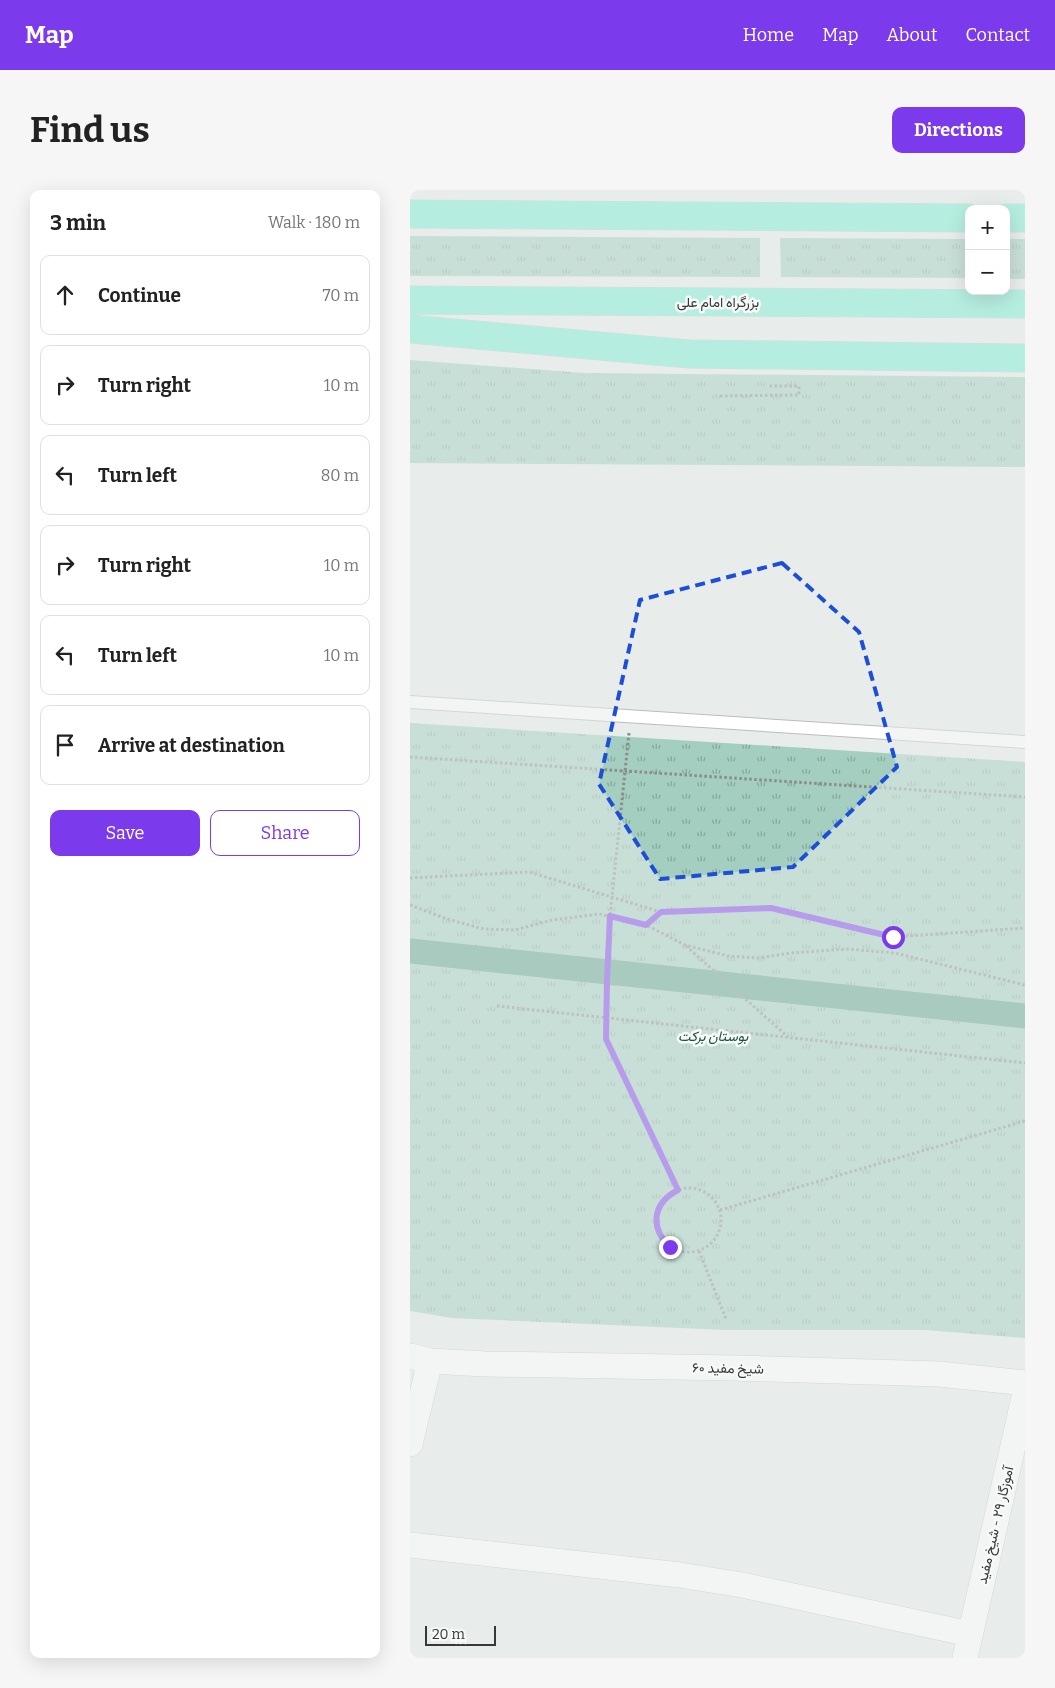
<!DOCTYPE html>
<meta charset="utf-8">
<style>
body{margin:0;font-family:Bitter,Vazirmatn,serif;background:#f6f6f6;color:#222}
.controls{position:absolute;right:15px;top:15px;display:grid;overflow:hidden;border-radius:10px;box-shadow:0 5px 20px #0002}
.controls button{width:45px;height:45px;display:grid;place-items:center;padding:0;border:0;border-bottom:1px solid #e0e0e0;background:#fff;color:#222;font:25px sans-serif}
.scale{position:absolute;left:15px;bottom:12px;width:71px;box-sizing:border-box;padding-left:5px;border:2px solid #373938;border-top:0;font-size:14px;line-height:18px;white-space:nowrap;color:#373938;-webkit-text-stroke:4px #f6f9f8;paint-order:stroke}
.stop{position:absolute;width:15px;height:15px;margin:-11px;border:4px solid #7c3aed;border-radius:50%;background:#fff}
.stop.end{background:#7c3aed;border-color:#fff;box-shadow:0 1px 5px #0008}
.list{margin:0;padding:0;list-style:none}
h2{display:flex;justify-content:space-between;align-items:center;height:65px;margin:0;padding:0 20px;font-size:21px}
h2 small{font-size:16px;font-weight:400;color:#767676}
.list li{display:grid;grid-template-columns:32px 1fr auto;gap:15px;align-items:center;box-sizing:border-box;height:80px;margin:0 10px 10px;padding:0 10px;border:1px solid #e0e0e0;border-radius:10px}
.list b{display:block;font-size:19px;white-space:nowrap}
.list em{font-size:16px;font-style:normal;color:#767676}
.actions{display:flex;gap:10px;padding:15px 20px}
.actions a{flex:1;padding:11px 0;border:1px solid #7c3aed;border-radius:10px;text-align:center;font-size:18px;color:#7c3aed}
.actions .main{background:#7c3aed;color:#fff}
.icon{flex:none;width:28px;height:28px;fill:none;stroke:currentColor;stroke-width:2;stroke-linecap:round;stroke-linejoin:round}
.map{position:relative;flex:none;width:615px;height:1468px;overflow:hidden;border-radius:10px}
header{display:flex;align-items:center;gap:30px;box-sizing:border-box;height:70px;padding:0 25px;background:#7c3aed;color:#fff}
header strong{font-size:24px}
nav{display:flex;gap:28px;margin-inline-start:auto;font-size:18px}
.intro{display:flex;align-items:center;justify-content:space-between;box-sizing:border-box;height:120px;padding:0 30px}
h1{margin:0;font-size:35px}
.button{padding:12px 22px;border-radius:10px;background:#7c3aed;color:#fff;font-size:18px;font-weight:700}
main{display:flex;gap:30px;padding:0 30px}
aside{flex:1;background:#fff;border-radius:10px;box-shadow:0 5px 20px #0002}
.map>svg:first-child{display:block}
.grass{fill:url(#grass-tufts)}
.lines{fill:none;stroke-linecap:round;stroke-linejoin:round}
.canal{stroke:#5ba08b;stroke-width:25}
.service-casing{stroke:#babdbc;stroke-width:14}
.minor-casing{stroke:#babdbc;stroke-width:26}
.trunk-casing{stroke:#c7c8c7;stroke-width:29}
.path{stroke:#8a8d8c;stroke-width:3;stroke-dasharray:2.5 2.5;stroke-linecap:butt}
.service{stroke:#fff;stroke-width:12}
.minor{stroke:#fff;stroke-width:25}
.trunk{stroke:#78f0d2;stroke-width:28}
.route{stroke:#7c3aed;stroke-width:6}
.marked{fill:none;stroke:#1d4ed8;stroke-width:4;stroke-dasharray:10 6;stroke-linejoin:round}
.labels{text-anchor:middle;stroke-width:5;stroke-linejoin:round;paint-order:stroke}
.street-label{font-size:14px;fill:#373938;stroke:#f6f9f8}
.park-label{font-size:14px;font-style:italic;fill:#1a5344;stroke:#f6f9f8}
</style>
<header>
<strong>Map</strong>
<nav><a>Home</a><a>Map</a><a>About</a><a>Contact</a></nav>
</header>
<div class="intro"><h1>Find us</h1><a class="button">Directions</a></div>
<main>
<aside>
<h2>3 min<small>Walk · 180 m</small></h2>
<ul class="list">
<li><svg class="icon" aria-label="ahead" viewBox="0 0 24 24"><path d="M12 20V5M6 11l6-6 6 6"/></svg><div><b>Continue</b></div><em>70 m</em></li>
<li><svg class="icon" aria-label="right" viewBox="0 0 24 24"><path d="M7 20v-9h11M14 6l5 5-5 5"/></svg><div><b>Turn right</b></div><em>10 m</em></li>
<li><svg class="icon" aria-label="left" viewBox="0 0 24 24"><path d="M17 20v-9H6M10 6l-5 5 5 5"/></svg><div><b>Turn left</b></div><em>80 m</em></li>
<li><svg class="icon" aria-label="right" viewBox="0 0 24 24"><path d="M7 20v-9h11M14 6l5 5-5 5"/></svg><div><b>Turn right</b></div><em>10 m</em></li>
<li><svg class="icon" aria-label="left" viewBox="0 0 24 24"><path d="M17 20v-9H6M10 6l-5 5 5 5"/></svg><div><b>Turn left</b></div><em>10 m</em></li>
<li><svg class="icon" aria-label="arrive" viewBox="0 0 24 24"><path d="M6 21V4h12l-3 4 3 4H6"/></svg><div><b>Arrive at destination</b></div></li>
</ul>
<div class="actions"><a class="main">Save</a><a>Share</a></div>
</aside>
<div class="map">
<svg width="615" height="1468" viewBox="0 0 615 1468">
<defs>
<pattern id="grass-tufts" width="24" height="20" patternUnits="userSpaceOnUse" patternTransform="scale(1.25)"><rect width="24" height="20" fill="#a3cec0"/><path d="M3 7l-1-3M5 7V3M7 7l1-3M15 17l-1-3M17 17v-4M19 17l1-3" fill="none" stroke="#86a89d"/></pattern>
</defs>
<rect width="100%" height="100%" fill="#e8eceb"/>
<path class="grass" d="M0 46 350 48V87L0 86Z
M370 48 559 49V88L371 87Z
M596 49H615V89H596Z
M0 170 175 183 615 187V277L0 273Z
M0 533 615 572V1148L515 1140H315L42 1128 0 1121Z"/>
<g class="lines">
<path class="canal" d="M0 761 615 826"/>
<defs>
<path id="service" d="M0 512 615 552"/>
<path id="minor" d="M0 1166 20 1171 75 1174 324 1178 529 1184 615 1193
M0 1254 20 1171
M0 1355 270 1385 332 1395 560 1444
M555 1468 615 1203"/>
<path id="trunk" d="M0 24 559 28
M596 28H615
M0 110 615 114
M0 139 279 164 615 168"/>
</defs>
<use href="#service" class="service-casing"/>
<use href="#minor" class="minor-casing"/>
<use href="#trunk" class="trunk-casing"/>
<path class="path" d="M310 206 389 205V196H359
M219 543 200 726 197 790 196 849 268 1000
M0 567 615 607
M0 688 119 682 251 722 361 718 483 747 615 738
M0 715 37 729 74 739 105 740 142 730 189 724 236 735 275 755 318 766 348 768 381 763 437 759 485 763 615 795
M236 734 250 722
M276 756 378 847
M87 816 615 873
M247 1030a32 32 0 1 1 64 0a32 32 0 1 1-64 0Z
M310 1020 615 931
M289 1061 316 1129"/>
<use href="#service" class="service"/>
<use href="#minor" class="minor"/>
<use href="#trunk" class="trunk"/>
</g>
<g class="lines">
<path class="route" d="M260 1057C239 1037 243 1013 268 1000L196 849 197 790 200 726 236 735 251 722 361 718 483 747"/>
</g>
<path d="M0 0H615V1468H0ZM372 373 449 442 487 577 383 677 250 689 189 594 230 410Z" fill="#e8eceb" fill-opacity=".55" fill-rule="evenodd"/>
<path class="marked" d="M372 373 449 442 487 577 383 677 250 689 189 594 230 410Z"/>
<g class="labels">
<g class="street-label">
<text x="308" y="117">بزرگراه امام علی</text>
<text transform="translate(318 1178) rotate(1)" y="5">شیخ مفید ۶۰</text>
<text transform="translate(585 1335) rotate(-77)" y="5">آموزگار ۲۹ - شیخ مفید</text>
</g>
<g class="park-label">
<text x="303" y="851">بوستان برکت</text>
</g>
</g>
</svg>
<div class="controls">
<button>+</button>
<button>−</button>
</div>
<div class="scale">20 m</div>
<div class="stop" style="left:483px;top:747px"></div>
<div class="stop end" style="left:260px;top:1057px"></div>
</div>
</main>
